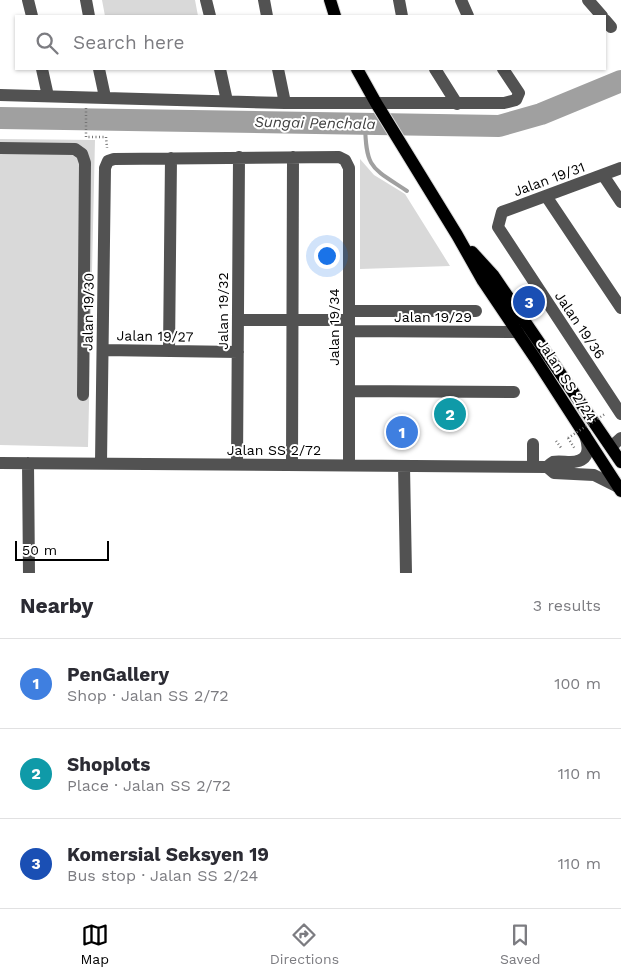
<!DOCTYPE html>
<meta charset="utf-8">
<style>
body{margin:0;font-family:"Work Sans",sans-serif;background:#f2f2f3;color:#2b2b33}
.scale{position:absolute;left:15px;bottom:12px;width:94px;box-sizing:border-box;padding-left:5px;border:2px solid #000;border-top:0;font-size:14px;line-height:18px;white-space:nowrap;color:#000;-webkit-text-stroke:4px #fff;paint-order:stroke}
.you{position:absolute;left:326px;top:255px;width:18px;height:18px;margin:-12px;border:4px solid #fff;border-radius:50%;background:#1a73e8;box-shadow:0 0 0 8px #1a73e833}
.badge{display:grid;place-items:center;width:32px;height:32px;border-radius:50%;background:#000;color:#fff;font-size:16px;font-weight:700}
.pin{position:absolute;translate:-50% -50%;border:2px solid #fff;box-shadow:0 1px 5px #0006}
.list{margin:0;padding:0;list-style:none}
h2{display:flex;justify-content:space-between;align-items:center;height:65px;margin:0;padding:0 20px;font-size:21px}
h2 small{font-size:16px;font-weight:400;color:#7c7c81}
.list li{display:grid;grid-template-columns:32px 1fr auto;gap:15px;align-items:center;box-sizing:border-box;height:90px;padding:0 20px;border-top:1px solid #e1e1e2}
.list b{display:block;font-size:19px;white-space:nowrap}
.list p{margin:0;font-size:16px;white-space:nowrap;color:#7c7c81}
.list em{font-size:16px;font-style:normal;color:#7c7c81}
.icon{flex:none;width:28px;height:28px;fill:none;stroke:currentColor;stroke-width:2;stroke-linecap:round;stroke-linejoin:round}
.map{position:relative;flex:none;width:621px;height:573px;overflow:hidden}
.search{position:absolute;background:#fff;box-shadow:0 1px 4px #0004;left:15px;right:15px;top:15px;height:55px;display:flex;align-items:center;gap:12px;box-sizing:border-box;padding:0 18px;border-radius:0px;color:#7c7c81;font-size:19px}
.sheet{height:335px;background:#fff}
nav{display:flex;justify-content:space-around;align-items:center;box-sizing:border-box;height:70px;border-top:1px solid #e1e1e2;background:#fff;font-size:14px;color:#7c7c81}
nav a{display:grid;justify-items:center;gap:2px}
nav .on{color:#000}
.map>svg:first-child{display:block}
.green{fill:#d9d9d9}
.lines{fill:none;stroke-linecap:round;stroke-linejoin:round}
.stream{stroke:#a0a0a0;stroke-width:4}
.river{stroke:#a0a0a0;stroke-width:22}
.major-casing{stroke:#dbdbdb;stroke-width:14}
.path{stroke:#747474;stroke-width:2.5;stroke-dasharray:1 2.5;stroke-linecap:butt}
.minor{stroke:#525252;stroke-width:12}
.major{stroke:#000;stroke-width:12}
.path-bridge{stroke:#747474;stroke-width:2.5;stroke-dasharray:1 2.5;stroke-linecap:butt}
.labels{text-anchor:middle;stroke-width:4;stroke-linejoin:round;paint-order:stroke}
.street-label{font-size:14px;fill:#000;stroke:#fff}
.water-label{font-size:15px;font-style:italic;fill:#414141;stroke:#fff}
</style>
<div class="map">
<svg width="621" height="573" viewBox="0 0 621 573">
<rect width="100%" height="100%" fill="#fff"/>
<path class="green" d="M102 0H195L198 16H105Z
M0 139 95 140 88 447 0 445Z
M360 159 374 175 405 194 450 266 360 269Z"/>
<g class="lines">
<path class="stream" d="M365 124C366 169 371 167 407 191"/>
<path class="river" d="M0 118 499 126 541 114 621 81"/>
<defs>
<path id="major" d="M330 0 335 16
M357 69 376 103 457 235 483 281 537 361 621 491
M472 252 493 275 621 462"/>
</defs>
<use href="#major" class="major-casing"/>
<path class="path" d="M86 108V137H106L107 148
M568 438 575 449
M556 441 562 449"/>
<path class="minor" d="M28 0 32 16
M86 0 89 16
M206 0 210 16
M264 0 267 16
M399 0 402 16
M461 0 468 16
M588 0 602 16
M605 20 611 27
M42 69 48 96
M99 69 105 97
M220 69 227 101
M278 69 285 103
M435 69 457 104
M0 95 285 103H504L516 100 519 93 503 69
M0 148 75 149 82 154 85 163 83 395
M621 168 502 212 498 227 621 414
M603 175 621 202
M546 196 621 308
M349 311H476
M238 320H349
M349 331 518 332
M103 350 238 352
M169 351 171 158
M349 391 514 392
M611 447 621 438
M0 463 547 467C549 465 551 463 553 462 558 461 565 462 570 462 589 462 590 450 585 435
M28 463 29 573
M101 463 105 168 108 161 114 159 339 157 345 160 349 168V465
M237 464 239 157
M292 465 293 157
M404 466 406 573
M533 467V444
M547 467 554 473 594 475 618 487"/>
<use href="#major" class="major"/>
<path class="path-bridge" d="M568 438 605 414"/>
</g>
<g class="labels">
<g class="street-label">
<text transform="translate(549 179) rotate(-20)" y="5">Jalan 19/31</text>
<text transform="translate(223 311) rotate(-90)" y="5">Jalan 19/32</text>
<text transform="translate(88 312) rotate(-89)" y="5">Jalan 19/30</text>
<text x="433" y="322">Jalan 19/29</text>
<text transform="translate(580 325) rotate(56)" y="5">Jalan 19/36</text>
<text transform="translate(334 327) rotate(-90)" y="5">Jalan 19/34</text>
<text transform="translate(155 336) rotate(1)" y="5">Jalan 19/27</text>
<text transform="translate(567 380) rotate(57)" y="5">Jalan SS 2/24</text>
<text x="274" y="455">Jalan SS 2/72</text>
</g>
<g class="water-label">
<text transform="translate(315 123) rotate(1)" y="5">Sungai Penchala</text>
</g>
</g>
</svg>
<div class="scale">50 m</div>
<div class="you"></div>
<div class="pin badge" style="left:402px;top:432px;background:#3f7fe0">1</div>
<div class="pin badge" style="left:450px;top:414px;background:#0f9aa8">2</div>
<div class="pin badge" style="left:529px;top:302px;background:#1a4fb4">3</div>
<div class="search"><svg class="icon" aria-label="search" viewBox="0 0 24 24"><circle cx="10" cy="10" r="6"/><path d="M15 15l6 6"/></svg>Search here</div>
</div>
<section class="sheet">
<h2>Nearby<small>3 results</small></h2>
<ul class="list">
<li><span class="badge" style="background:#3f7fe0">1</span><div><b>PenGallery</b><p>Shop · Jalan SS 2/72</p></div><em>100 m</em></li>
<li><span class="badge" style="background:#0f9aa8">2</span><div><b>Shoplots</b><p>Place · Jalan SS 2/72</p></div><em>110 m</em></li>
<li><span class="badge" style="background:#1a4fb4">3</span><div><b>Komersial Seksyen 19</b><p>Bus stop · Jalan SS 2/24</p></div><em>110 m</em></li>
</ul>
</section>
<nav>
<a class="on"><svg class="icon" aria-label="map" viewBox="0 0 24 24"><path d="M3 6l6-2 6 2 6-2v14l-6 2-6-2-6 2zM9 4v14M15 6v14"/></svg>Map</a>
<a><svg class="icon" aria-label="directions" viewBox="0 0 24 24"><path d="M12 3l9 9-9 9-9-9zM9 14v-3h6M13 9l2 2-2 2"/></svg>Directions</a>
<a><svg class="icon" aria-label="saved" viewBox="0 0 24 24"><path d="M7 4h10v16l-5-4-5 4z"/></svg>Saved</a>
</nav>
